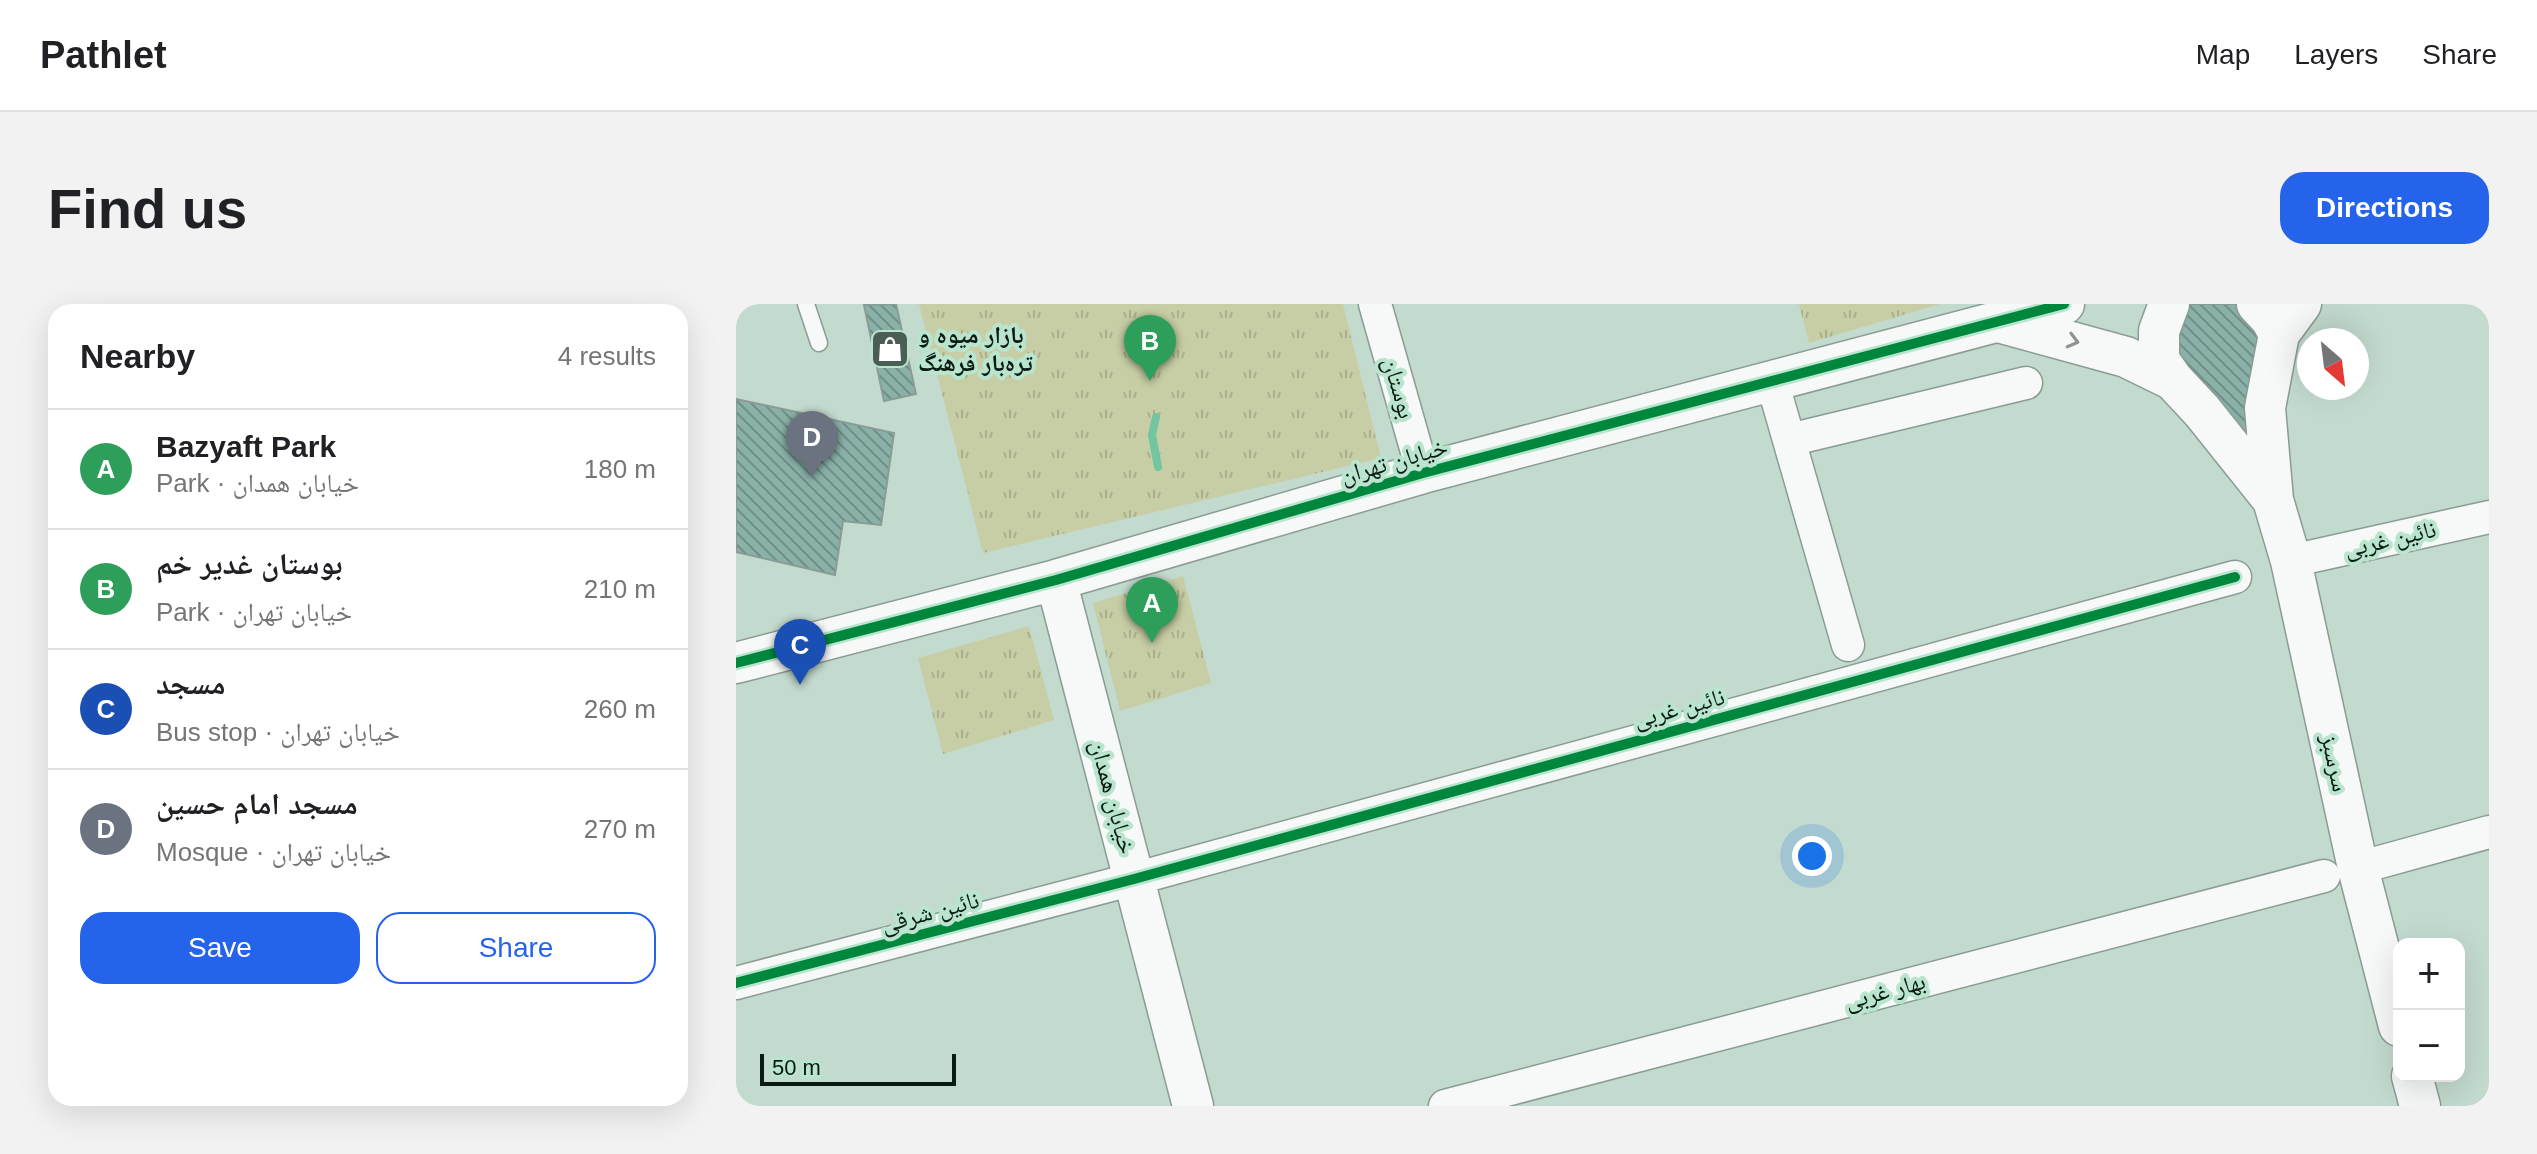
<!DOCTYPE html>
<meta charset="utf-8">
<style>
body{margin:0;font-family:Helvetica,"Noto Naskh Arabic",sans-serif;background:#f2f2f2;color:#202124}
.controls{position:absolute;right:24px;bottom:24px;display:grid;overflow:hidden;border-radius:16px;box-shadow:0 8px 32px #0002}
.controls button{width:72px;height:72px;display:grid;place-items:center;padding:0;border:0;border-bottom:2px solid #e0e0e0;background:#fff;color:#202124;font:40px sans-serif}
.compass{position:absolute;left:1561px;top:24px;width:72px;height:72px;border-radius:50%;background:#fff;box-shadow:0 8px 32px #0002;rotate:152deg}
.scale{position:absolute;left:24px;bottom:20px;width:196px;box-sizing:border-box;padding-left:8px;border:4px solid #0b1b14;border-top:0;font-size:22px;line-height:28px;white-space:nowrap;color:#0b1b14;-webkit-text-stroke:6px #b9e4ce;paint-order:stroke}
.you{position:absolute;left:1076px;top:552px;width:28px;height:28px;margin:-20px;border:6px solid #fff;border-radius:50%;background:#1a73e8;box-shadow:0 0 0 12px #1a73e833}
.badge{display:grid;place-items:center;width:52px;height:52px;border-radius:50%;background:#2563eb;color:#fff;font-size:26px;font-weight:700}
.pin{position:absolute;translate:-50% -66px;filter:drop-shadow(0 2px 4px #0008)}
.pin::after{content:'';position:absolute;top:42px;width:28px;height:24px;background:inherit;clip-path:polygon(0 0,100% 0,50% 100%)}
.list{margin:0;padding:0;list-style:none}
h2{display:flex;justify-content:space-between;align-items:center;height:104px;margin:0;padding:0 32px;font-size:34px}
h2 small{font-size:26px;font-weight:400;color:#757577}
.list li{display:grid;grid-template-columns:52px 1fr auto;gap:24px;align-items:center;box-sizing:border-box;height:120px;padding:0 32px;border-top:2px solid #e0e0e0}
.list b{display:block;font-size:30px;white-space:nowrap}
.list p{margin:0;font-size:26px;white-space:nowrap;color:#757577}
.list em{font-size:26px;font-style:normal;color:#757577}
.actions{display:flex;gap:16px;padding:24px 32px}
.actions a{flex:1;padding:18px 0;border:2px solid #2563eb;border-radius:24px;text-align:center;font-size:28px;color:#2563eb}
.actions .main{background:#2563eb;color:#fff}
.map{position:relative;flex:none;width:1753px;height:802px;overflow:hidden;border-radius:24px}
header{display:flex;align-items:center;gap:48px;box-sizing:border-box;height:112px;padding:0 40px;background:#fff;border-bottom:2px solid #e0e0e0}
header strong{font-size:38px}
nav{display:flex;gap:44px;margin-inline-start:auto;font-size:28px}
.intro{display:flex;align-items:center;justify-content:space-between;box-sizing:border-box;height:192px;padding:0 48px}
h1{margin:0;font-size:56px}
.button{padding:20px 36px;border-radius:24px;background:#2563eb;color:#fff;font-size:28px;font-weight:700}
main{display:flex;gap:48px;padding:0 48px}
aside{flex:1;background:#fff;border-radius:24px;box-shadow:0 8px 32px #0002}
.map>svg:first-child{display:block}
.park{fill:url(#park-tufts)}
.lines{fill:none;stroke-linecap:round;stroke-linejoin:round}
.stream{stroke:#71c5a1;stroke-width:8}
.building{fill:url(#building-back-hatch);stroke:#899c96;stroke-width:2}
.service-casing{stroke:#8a9c93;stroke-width:19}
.minor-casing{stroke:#8a9c93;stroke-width:35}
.tertiary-casing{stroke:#8a9c93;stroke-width:43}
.service{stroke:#f6f9f8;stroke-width:16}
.minor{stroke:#f6f9f8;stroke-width:32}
.tertiary{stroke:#f6f9f8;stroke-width:40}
.cycleway-casing{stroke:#b9e4ce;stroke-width:15}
.cycleway{stroke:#00873e;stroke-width:10}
.oneway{stroke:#8c9591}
.labels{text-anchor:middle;stroke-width:8;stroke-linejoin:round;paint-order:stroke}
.poi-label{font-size:24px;font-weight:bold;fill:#0b1b14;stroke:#b9e4ce;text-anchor:start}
.street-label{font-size:24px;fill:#0b1b14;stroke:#b9e4ce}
</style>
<header>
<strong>Pathlet</strong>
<nav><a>Map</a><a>Layers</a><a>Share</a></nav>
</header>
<div class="intro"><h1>Find us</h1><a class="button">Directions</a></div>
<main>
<aside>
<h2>Nearby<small>4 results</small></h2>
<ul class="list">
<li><span class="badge" style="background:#2e9e5b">A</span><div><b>Bazyaft Park</b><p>Park · خیابان همدان</p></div><em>180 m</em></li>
<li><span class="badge" style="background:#2e9e5b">B</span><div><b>بوستان غدیر خم</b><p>Park · خیابان تهران</p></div><em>210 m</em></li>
<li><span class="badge" style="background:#1a4fb4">C</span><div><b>مسجد</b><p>Bus stop · خیابان تهران</p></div><em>260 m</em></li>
<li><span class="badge" style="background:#6b7280">D</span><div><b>مسجد امام حسین</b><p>Mosque · خیابان تهران</p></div><em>270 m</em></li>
</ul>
<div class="actions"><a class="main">Save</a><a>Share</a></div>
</aside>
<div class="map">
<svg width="1753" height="802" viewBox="0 0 1753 802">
<defs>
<pattern id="park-tufts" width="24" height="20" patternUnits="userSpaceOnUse" patternTransform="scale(2)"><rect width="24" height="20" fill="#c7cea5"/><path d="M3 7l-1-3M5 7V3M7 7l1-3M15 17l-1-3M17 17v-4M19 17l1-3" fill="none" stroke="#aab08d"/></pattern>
<pattern id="building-back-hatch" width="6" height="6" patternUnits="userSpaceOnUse" patternTransform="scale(2)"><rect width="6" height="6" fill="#8ab1a8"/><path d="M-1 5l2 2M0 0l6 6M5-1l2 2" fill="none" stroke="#6f8f88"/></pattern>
</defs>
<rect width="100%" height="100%" fill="#c3dace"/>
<path class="park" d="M183 0H607L645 154 247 249Z
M1063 0H1204L1073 39Z
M447 272 475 379 384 407 357 299Z
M293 322 318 416 207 450 182 354Z"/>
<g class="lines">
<path class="stream" d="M420 113 416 131 422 163"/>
</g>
<path class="building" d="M160 0 180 90 148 97 128 1Z
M1449 0H1512L1525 19V149L1436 59Z
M0 95 158 129 145 221 107 217 99 271 0 248Z"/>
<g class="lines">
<defs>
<path id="service" d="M70 0 83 39"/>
<path id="minor" d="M639 0 687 169
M1036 77 1112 341
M1053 136 1290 79
M1555 257 1753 213
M1622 564 1753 528
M0 679 398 575 1499 273
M709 802 1588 572"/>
<path id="tertiary" d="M1433 0 1423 27V56L1437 76 1466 107 1537 196
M1521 0 1535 15 1543 30 1529 104 1537 196 1555 257 1622 564 1663 722
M1266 19 1390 53 1437 76
M1543 30 1565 0
M320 276 457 802
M0 359 320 276 687 169 1328 0
M1676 772 1684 802"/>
</defs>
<use href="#service" class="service-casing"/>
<use href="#minor" class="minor-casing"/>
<use href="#tertiary" class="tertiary-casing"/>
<use href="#service" class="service"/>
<use href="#minor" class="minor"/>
<use href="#tertiary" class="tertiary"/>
<defs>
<path id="cycleway" d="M0 359 320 276 687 169 1328 0
M0 679 398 575 1499 273"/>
</defs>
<use href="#cycleway" class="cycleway-casing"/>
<use href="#cycleway" class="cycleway"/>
</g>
<defs><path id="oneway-chevron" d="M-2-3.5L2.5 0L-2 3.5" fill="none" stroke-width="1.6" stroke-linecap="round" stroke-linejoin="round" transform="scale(2)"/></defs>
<use class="oneway" href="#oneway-chevron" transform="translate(1337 37) rotate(15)"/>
<defs>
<symbol id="shop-square" viewBox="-11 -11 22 22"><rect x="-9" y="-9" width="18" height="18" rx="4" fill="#4b5e55" stroke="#b9e4ce"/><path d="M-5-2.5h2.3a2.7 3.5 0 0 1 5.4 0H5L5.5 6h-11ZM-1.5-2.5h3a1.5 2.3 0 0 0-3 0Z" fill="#fff"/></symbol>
</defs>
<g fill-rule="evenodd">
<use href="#shop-square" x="132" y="23" width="44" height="44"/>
</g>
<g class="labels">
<g class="poi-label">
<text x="182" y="39">بازار میوه و<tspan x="182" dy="28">تره‌بار فرهنگ</tspan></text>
</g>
<g class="street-label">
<text transform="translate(663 84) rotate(74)" y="8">بوستان</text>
<text transform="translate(658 157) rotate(-16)" y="8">خیابان تهران</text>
<text transform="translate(1654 235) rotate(-13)" y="8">نائین غربی</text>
<text transform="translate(943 404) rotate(-15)" y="8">نائین غربی</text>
<text transform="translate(1599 459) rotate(78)" y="8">سرسبز</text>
<text transform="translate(377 493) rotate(75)" y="8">خیابان همدان</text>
<text transform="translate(194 608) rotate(-15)" y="8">نائین شرقی</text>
<text transform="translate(1149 687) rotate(-15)" y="8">بهار غربی</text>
</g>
</g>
</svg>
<div class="controls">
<button>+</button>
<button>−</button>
</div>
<svg class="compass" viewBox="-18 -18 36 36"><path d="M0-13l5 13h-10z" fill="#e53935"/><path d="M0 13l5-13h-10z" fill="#757577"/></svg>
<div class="scale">50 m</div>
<div class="you"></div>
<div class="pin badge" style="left:416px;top:339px;background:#2e9e5b">A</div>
<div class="pin badge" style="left:414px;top:77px;background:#2e9e5b">B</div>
<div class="pin badge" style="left:64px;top:381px;background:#1a4fb4">C</div>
<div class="pin badge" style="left:76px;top:173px;background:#6b7280">D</div>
</div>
</main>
